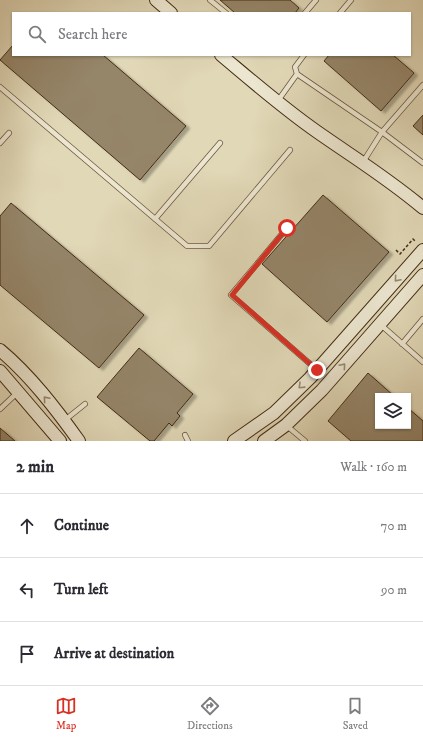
<!DOCTYPE html>
<meta charset="utf-8">
<style>
body{margin:0;font-family:"IM FELL DW Pica",serif;background:#f7f7f7;color:#2b2b33}
.controls{position:absolute;right:12px;bottom:12px;display:grid;overflow:hidden;border-radius:0px;box-shadow:0 1px 3px #0004}
.controls button{width:36px;height:36px;display:grid;place-items:center;padding:0;border:0;border-bottom:1px solid #e1e1e2;background:#fff;color:#2b2b33;font:20px sans-serif}
.stop{position:absolute;width:12px;height:12px;margin:-9px;border:3px solid #d93025;border-radius:50%;background:#fff}
.stop.end{background:#d93025;border-color:#fff;box-shadow:0 1px 4px #0008}
.list{margin:0;padding:0;list-style:none}
h2{display:flex;justify-content:space-between;align-items:center;height:52px;margin:0;padding:0 16px;font-size:17px}
h2 small{font-size:13px;font-weight:400;color:#7c7c81}
.list li{display:grid;grid-template-columns:26px 1fr auto;gap:12px;align-items:center;box-sizing:border-box;height:64px;padding:0 16px;border-top:1px solid #e1e1e2}
.list b{display:block;font-size:15px;white-space:nowrap}
.list em{font-size:13px;font-style:normal;color:#7c7c81}
.icon{flex:none;width:22px;height:22px;fill:none;stroke:currentColor;stroke-width:2;stroke-linecap:round;stroke-linejoin:round}
.map{position:relative;flex:none;width:423px;height:441px;overflow:hidden}
.search{position:absolute;background:#fff;box-shadow:0 1px 3px #0004;left:12px;right:12px;top:12px;height:44px;display:flex;align-items:center;gap:10px;box-sizing:border-box;padding:0 14px;border-radius:0px;color:#7c7c81;font-size:15px}
.sheet{height:244px;background:#fff}
nav{display:flex;justify-content:space-around;align-items:center;box-sizing:border-box;height:56px;border-top:1px solid #e1e1e2;background:#fff;font-size:11px;color:#7c7c81}
nav a{display:grid;justify-items:center;gap:2px}
nav .on{color:#d93025}
.map>svg:first-child{display:block}
.building{fill:#958569;stroke:#432c14;filter:url(#shadow)}
.lines{fill:none;stroke-linecap:round;stroke-linejoin:round}
.lane-casing{stroke:#6a573d;stroke-width:6}
.secondary-casing{stroke:#432c14;stroke-width:14}
.path{stroke:#432c14;stroke-width:1.5;stroke-dasharray:3 2;stroke-linecap:butt}
.lane{stroke:#ece6d0;stroke-width:4.5}
.secondary{stroke:#ece6d0;stroke-width:12}
.oneway{stroke:#988972}
.route{stroke:#d93025;stroke-width:5}
</style>
<div class="map">
<svg width="423" height="441" viewBox="0 0 423 441">
<defs>
<filter id="shadow"><feDropShadow dx="4" dy="2.5" stdDeviation="1" flood-color="#0004"/></filter>
</defs>
<rect width="100%" height="100%" fill="#e1d8b7"/>
<filter id="stains"><feTurbulence type="fractalNoise" baseFrequency=".005" numOctaves="4"/><feColorMatrix values="0 0 0 0 .2 0 0 0 0 .09 0 0 0 0 .02 0 0 0 .5 -.17"/></filter>
<radialGradient id="worn" r=".72"><stop offset=".6" stop-color="#630" stop-opacity="0"/><stop offset="1" stop-color="#630" stop-opacity=".3"/></radialGradient>
<path class="building" d="M220 0H290L299 8 295 13H235Z
M13 45V55H103L186 126 140 180 0 60Z
M329 55H393L414 73 381 111 324 61Z
M423 115V135L413 126Z
M323 195 389 252 327 322 262 264Z
M11 203 144 315 99 368 0 285V216Z
M139 348 193 394 177 413 180 416 172 426 169 423 154 441H150L97 397Z
M368 373 394 396H378V426H408V408L423 421V441H351L328 421Z
M0 428 15 441H0Z"/>
<g class="lines">
<defs>
<path id="lane" d="M210 0 226 13
M305 13 316 0
M340 13 351 0
M297 74 295 67 304 55
M423 85 382 132 423 163
M0 87 187 246H209L290 150
M277 102 297 74 382 132 363 162
M0 143 9 133
M155 219 220 143
M287 228 231 295 316 369
M381 325 423 362
M402 344 423 319
M0 409 18 392
M65 420 85 404
M287 426 305 441
M185 435 188 441"/>
<path id="secondary" d="M156 0 171 13
M221 55C252 81 283 108 316 131 353 157 389 179 423 208
M0 350C30 375 56 409 79 441
M0 371 60 441
M234 441 274 413 310 378 423 250
M264 441 286 425 322 390 423 275"/>
</defs>
<use href="#lane" class="lane-casing"/>
<use href="#secondary" class="secondary-casing"/>
<path class="path" d="M396 250 400 254 413 239 416 242"/>
<use href="#lane" class="lane"/>
<use href="#secondary" class="secondary"/>
</g>
<defs><path id="oneway-chevron" d="M-2-3.5L2.5 0L-2 3.5" fill="none" stroke-width="1.6" stroke-linecap="round" stroke-linejoin="round"/></defs>
<g class="oneway">
<use href="#oneway-chevron" transform="translate(397 279) rotate(131)"/>
<use href="#oneway-chevron" transform="translate(343 366) rotate(-49)"/>
<use href="#oneway-chevron" transform="translate(301 386) rotate(136)"/>
<use href="#oneway-chevron" transform="translate(46 399) rotate(-131)"/>
</g>
<g class="lines">
<path class="route" d="M287 228 232 295 317 370"/>
</g>
<rect width="100%" height="100%" filter="url(#stains)"/>
<rect width="100%" height="100%" fill="url(#worn)"/>
</svg>
<div class="controls">
<button><svg class="icon" aria-label="layers" viewBox="0 0 24 24"><path d="M12 4l9 5-9 5-9-5zM3 14l9 5 9-5"/></svg></button>
</div>
<div class="stop" style="left:287px;top:228px"></div>
<div class="stop end" style="left:317px;top:370px"></div>
<div class="search"><svg class="icon" aria-label="search" viewBox="0 0 24 24"><circle cx="10" cy="10" r="6"/><path d="M15 15l6 6"/></svg>Search here</div>
</div>
<section class="sheet">
<h2>2 min<small>Walk · 160 m</small></h2>
<ul class="list">
<li><svg class="icon" aria-label="ahead" viewBox="0 0 24 24"><path d="M12 20V5M6 11l6-6 6 6"/></svg><div><b>Continue</b></div><em>70 m</em></li>
<li><svg class="icon" aria-label="left" viewBox="0 0 24 24"><path d="M17 20v-9H6M10 6l-5 5 5 5"/></svg><div><b>Turn left</b></div><em>90 m</em></li>
<li><svg class="icon" aria-label="arrive" viewBox="0 0 24 24"><path d="M6 21V4h12l-3 4 3 4H6"/></svg><div><b>Arrive at destination</b></div></li>
</ul>
</section>
<nav>
<a class="on"><svg class="icon" aria-label="map" viewBox="0 0 24 24"><path d="M3 6l6-2 6 2 6-2v14l-6 2-6-2-6 2zM9 4v14M15 6v14"/></svg>Map</a>
<a><svg class="icon" aria-label="directions" viewBox="0 0 24 24"><path d="M12 3l9 9-9 9-9-9zM9 14v-3h6M13 9l2 2-2 2"/></svg>Directions</a>
<a><svg class="icon" aria-label="saved" viewBox="0 0 24 24"><path d="M7 4h10v16l-5-4-5 4z"/></svg>Saved</a>
</nav>
